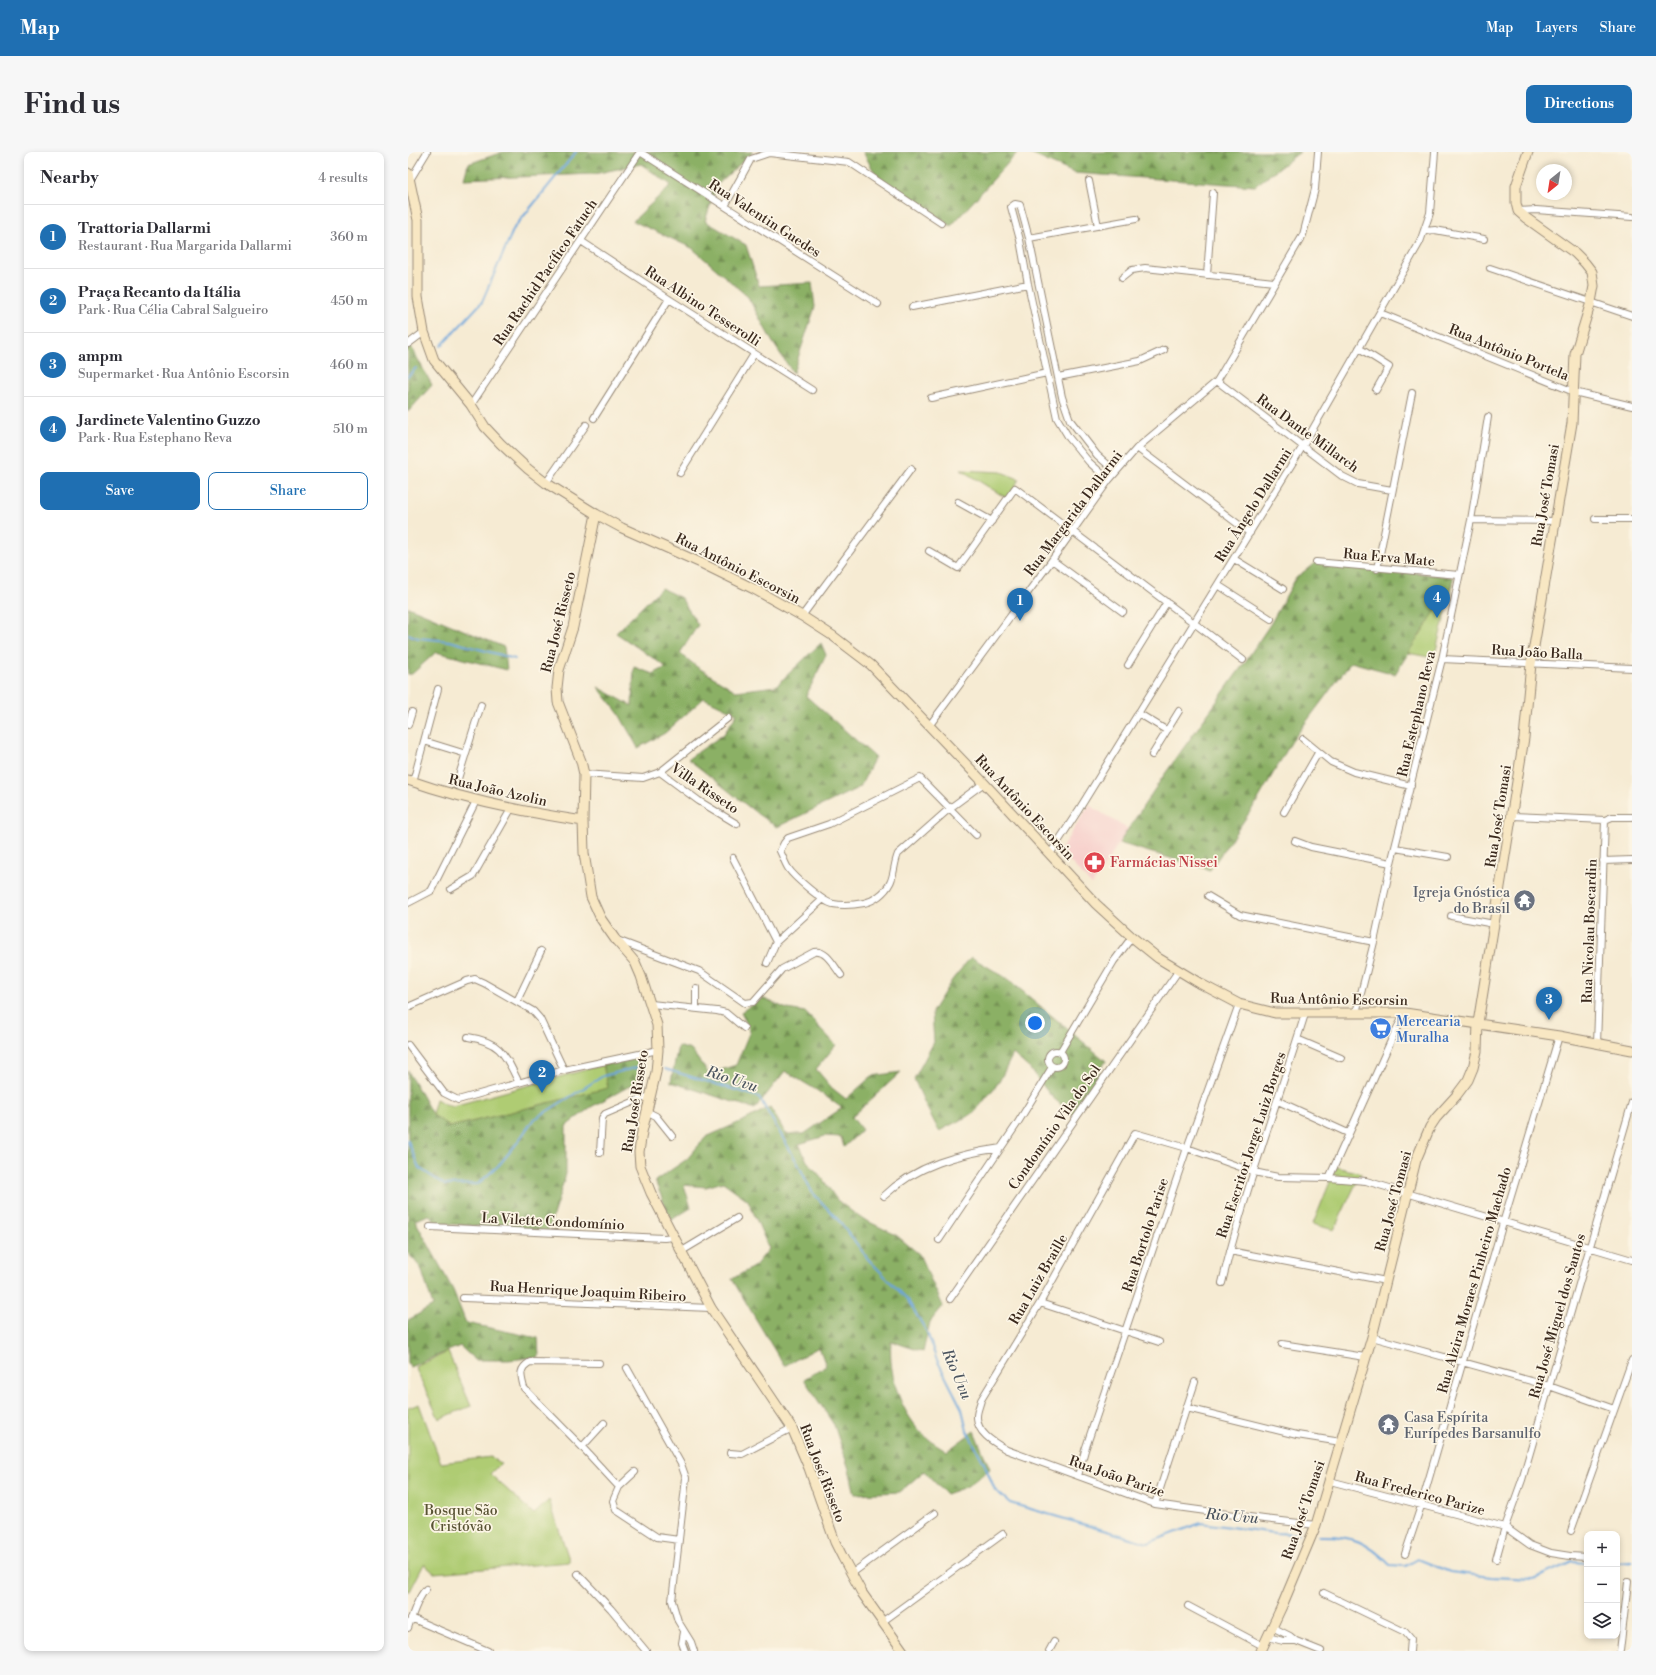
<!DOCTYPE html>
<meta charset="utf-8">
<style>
body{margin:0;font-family:"Libre Bodoni",serif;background:#f7f7f7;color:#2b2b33}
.controls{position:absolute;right:12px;bottom:12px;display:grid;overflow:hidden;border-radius:8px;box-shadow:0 2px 6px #0003}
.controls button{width:36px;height:36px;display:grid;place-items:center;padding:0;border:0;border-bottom:1px solid #e1e1e2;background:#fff;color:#2b2b33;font:20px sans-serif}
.compass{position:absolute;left:1128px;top:12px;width:36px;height:36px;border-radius:50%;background:#fff;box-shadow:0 2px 6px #0003;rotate:210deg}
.you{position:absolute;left:627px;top:871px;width:14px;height:14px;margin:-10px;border:3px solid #fff;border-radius:50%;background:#1a73e8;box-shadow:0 0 0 6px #1a73e833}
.badge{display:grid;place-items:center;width:26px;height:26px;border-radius:50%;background:#1f6fb2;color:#fff;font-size:13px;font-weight:700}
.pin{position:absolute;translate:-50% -33px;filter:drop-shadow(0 1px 2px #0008)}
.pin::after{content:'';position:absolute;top:21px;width:14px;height:12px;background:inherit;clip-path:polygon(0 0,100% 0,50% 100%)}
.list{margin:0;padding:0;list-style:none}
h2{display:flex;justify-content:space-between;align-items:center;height:52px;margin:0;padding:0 16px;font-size:17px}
h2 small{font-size:13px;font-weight:400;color:#7c7c81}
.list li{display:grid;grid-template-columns:26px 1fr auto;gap:12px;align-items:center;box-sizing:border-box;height:64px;padding:0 16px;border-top:1px solid #e1e1e2}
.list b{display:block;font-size:15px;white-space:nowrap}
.list p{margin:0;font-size:13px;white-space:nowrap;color:#7c7c81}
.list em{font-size:13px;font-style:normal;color:#7c7c81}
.actions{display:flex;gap:8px;padding:12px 16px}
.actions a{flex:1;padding:9px 0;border:1px solid #1f6fb2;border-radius:8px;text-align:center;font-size:14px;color:#1f6fb2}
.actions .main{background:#1f6fb2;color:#fff}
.icon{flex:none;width:22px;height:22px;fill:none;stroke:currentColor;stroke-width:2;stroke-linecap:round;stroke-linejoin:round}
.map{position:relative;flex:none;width:1224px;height:1499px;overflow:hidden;border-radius:8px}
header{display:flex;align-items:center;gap:24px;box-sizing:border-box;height:56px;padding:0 20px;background:#1f6fb2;color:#fff}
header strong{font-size:19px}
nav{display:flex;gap:22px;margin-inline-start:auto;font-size:14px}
.intro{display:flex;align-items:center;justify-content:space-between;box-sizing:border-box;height:96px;padding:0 24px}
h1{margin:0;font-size:28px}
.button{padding:10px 18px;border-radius:8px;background:#1f6fb2;color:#fff;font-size:14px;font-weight:700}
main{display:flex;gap:24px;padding:0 24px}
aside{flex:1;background:#fff;border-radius:8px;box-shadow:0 2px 6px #0003}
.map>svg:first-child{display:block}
.built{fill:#f7d0cc}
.forest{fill:url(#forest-firs);stroke:#636d42}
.park{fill:#afcc73;stroke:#757b48}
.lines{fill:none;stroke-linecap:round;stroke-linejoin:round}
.stream{stroke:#6ba5db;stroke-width:2}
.street-casing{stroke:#988a78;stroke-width:8}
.secondary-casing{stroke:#988a78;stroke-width:11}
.street{stroke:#fff;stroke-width:6}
.secondary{stroke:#f8e7c3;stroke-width:9}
.labels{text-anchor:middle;stroke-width:3.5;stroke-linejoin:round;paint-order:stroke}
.street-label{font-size:14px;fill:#3b2a1e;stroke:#fcf5e5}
.health-label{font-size:14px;fill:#be3a42;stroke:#fcf5e5;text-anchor:start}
.worship-label{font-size:14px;fill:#5b616d;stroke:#fcf5e5;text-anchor:end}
.shop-label{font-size:14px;fill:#366cbe;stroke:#fcf5e5;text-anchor:start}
.park-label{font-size:14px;fill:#585233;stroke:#fcf5e5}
.water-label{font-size:15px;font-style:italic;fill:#4c5560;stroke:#fcf5e5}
</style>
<header>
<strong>Map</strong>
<nav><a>Map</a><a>Layers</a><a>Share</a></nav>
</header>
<div class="intro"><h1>Find us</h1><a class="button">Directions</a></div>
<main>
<aside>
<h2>Nearby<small>4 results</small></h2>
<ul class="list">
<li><span class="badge">1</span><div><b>Trattoria Dallarmi</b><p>Restaurant · Rua Margarida Dallarmi</p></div><em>360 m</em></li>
<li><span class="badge">2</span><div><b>Praça Recanto da Itália</b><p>Park · Rua Célia Cabral Salgueiro</p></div><em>450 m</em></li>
<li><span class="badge">3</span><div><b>ampm</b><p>Supermarket · Rua Antônio Escorsin</p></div><em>460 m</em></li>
<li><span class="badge">4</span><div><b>Jardinete Valentino Guzzo</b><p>Park · Rua Estephano Reva</p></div><em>510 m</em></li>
</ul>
<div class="actions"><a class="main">Save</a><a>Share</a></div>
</aside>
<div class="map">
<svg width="1224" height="1499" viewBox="0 0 1224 1499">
<defs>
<pattern id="forest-firs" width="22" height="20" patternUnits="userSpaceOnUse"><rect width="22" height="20" fill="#8bb065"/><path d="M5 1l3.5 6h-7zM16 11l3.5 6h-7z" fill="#738f53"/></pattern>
</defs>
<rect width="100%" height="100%" fill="#fcf5e5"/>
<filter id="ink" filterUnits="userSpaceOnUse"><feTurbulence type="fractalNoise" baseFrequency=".025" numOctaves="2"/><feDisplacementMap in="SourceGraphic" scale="8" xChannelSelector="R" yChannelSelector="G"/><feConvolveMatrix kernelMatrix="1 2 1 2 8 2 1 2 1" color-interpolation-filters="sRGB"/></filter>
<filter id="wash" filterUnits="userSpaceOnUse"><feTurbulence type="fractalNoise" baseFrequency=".012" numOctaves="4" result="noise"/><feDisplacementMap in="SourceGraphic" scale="16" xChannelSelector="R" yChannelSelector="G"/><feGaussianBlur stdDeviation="0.9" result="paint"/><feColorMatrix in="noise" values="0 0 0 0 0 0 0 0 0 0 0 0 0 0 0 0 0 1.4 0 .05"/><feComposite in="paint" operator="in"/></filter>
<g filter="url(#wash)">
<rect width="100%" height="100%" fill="#f6ebd3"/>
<path class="built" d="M681 653 720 677 684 733 652 699Z"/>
<path class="forest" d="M95 0H345L309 33 297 69 338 93 351 134 404 131 407 155 385 221 364 189 340 145 284 96 225 69 263 33 233 12 186 22 56 27 60 12Z
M455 0H610L543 74 468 23Z
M618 0H892L847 34 666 21Z
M1 191 24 233 0 260V192Z
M908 410 1045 425V432L987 522 943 510 884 589 848 651 802 718 711 691 754 626 837 510 863 471 888 426Z
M253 436 273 446 290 473 272 501 289 515 328 539 368 534 413 491 418 503 398 544 467 605 452 635 369 675 351 663 280 607 316 582 329 562 296 546 257 581 230 596 211 562 190 535 224 554 226 515 245 522 258 515 208 481Z
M0 455 96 495 99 518 28 500 4 522H0Z
M563 805 600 827 698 909 665 963 643 944 622 917 605 902 591 930 566 961 531 979 518 954 506 927 526 890 524 860 544 828Z
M354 846 379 857 397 860 428 893 408 917 424 936 438 947 464 924 493 920 444 965 454 978 436 995 433 985 417 984 391 992 399 1009 414 1026 429 1048 451 1065 488 1083 511 1102 535 1154 522 1170 515 1200 483 1189C480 1224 493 1262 518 1285 524 1290 532 1294 539 1299L566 1279 582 1317 558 1335 538 1342 516 1319 492 1340 447 1342 441 1317 426 1273 396 1227 418 1214 411 1195 376 1214 324 1127 347 1114 361 1097 340 1048 315 1030 298 1035 276 1033 283 1056 263 1068 247 1029 279 1007 298 985 339 967 362 955 378 982H396L434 956 410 939 377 919 347 957 263 930 270 894 283 898 301 922 328 913 342 879 333 860Z
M230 906 231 929 183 955 158 974V1022L140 1079 28 1071 21 1063 7 1068 45 1138 58 1171 130 1186 131 1205 100 1208H67L52 1194 2 1215 0 1211V1168L25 1154 13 1116 0 1101V919L24 962 43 975 199 936 195 913Z"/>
<path class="park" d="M553 318 593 320 611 327 600 347Z
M1045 432 1026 506 1000 501Z
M195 913 200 936 42 975 24 962 28 947 37 952 45 954Z
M928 1015 953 1021 926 1078 905 1072Z
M40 1200 63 1254 31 1267 7 1215Z
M11 1252 33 1311 83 1305 93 1311 82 1322 126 1362 141 1348 162 1410 26 1421 16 1412 2 1439H0V1256Z"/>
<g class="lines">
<path class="stream" d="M33 194 74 150 106 76 168 0
M0 224 8 216
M0 482 10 486 42 489 107 507
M257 917 351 945 389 1010 404 1040 433 1071 460 1107 499 1147 519 1180 528 1206 554 1257 559 1279 576 1311 587 1338 602 1351 740 1391 793 1371 867 1381 891 1382
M0 989 11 1016 37 1033 70 1032 91 1013 109 991 125 968 195 924 234 914
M911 1384C944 1383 960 1390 982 1413L998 1414 1010 1407 1042 1420 1083 1425 1126 1427 1164 1410 1179 1411
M1209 1411 1224 1410"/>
</g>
</g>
<g filter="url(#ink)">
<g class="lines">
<defs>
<path id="street" d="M232 0 470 152
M2 28 19 0
M681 29 690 74
M317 54 343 7 361 1 441 10 533 71
M1110 59 1128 58 1224 65
M1017 79 1027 78 1076 87
M621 86 728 67
M173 89 261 147 404 238
M1082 116 1224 164
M799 123 805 41
M714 126 724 118 737 116 866 130
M504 155 620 132
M972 161 1166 240 1224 254
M0 192 16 180
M951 196 981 215 968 238
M650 225 732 209 756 198
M809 229 934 324 950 332 984 338
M523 246 639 221
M63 253 232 0
M186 266 261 147
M729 296 842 381
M272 321 346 202
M701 328 681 310 661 286 649 266 620 132 612 88 603 55 607 52 612 53 621 86 654 245 662 268 689 303 708 320
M138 331 178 273
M550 350 584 369
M1187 367H1224
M1063 368 1146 369
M521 399 550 416 607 336 835 508
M826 407 875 437
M644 408 715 460
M908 410 1051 423
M969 417 1004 241
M810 433 863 467
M394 464 503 317
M1034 507 1224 516
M720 513 759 450
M730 561 758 578
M0 573 4 560
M521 574 644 408 701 328 729 296 809 229 895 83 907 37 910 0
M895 587 923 610 946 620 1003 634
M16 589 58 602
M744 603 771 559
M252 620 320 566
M176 622 235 626 252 620 291 649 329 672
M5 630 30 537
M48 633 73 553
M876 660 910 601
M1104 664 1197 668 1204 665H1224
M568 683 512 626 421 672 380 686 376 691 372 699C375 705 377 711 380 716 386 725 415 750 425 752 435 754 446 753 456 751 466 749 477 741 482 731 486 724 486 711 490 702L542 656 576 631
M887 689 903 695 983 711
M987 696 1040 705
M642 702 670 659 895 294 1012 90 1022 61 1027 0
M325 706 368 790
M1195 709 1224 708
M43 737 65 724 103 657
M800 744 832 763 966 790
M0 751 23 739 68 649
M1043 764 1086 772
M209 788 291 819 337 851 345 850 374 817 406 800C418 797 426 814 433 823
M359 811 368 790 414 748
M288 836V856
M109 849 133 799
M243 852 309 859 318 861 336 876
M0 855 59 829 67 827 76 831 125 859 132 867 156 918
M948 861 966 790 983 711 1034 507 1063 368 1080 265
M60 885C94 890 97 903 111 931
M889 887 933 906
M1189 892 1197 668
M0 893 36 941 50 948 156 918 250 898
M640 907a8 8 0 1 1 16 0a8 8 0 1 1-16 0Z
M652 900 706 809 724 785
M870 949 940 981
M238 959 248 964 264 984
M192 1001 194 966 197 962 232 947 242 944
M921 1026 986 882 997 861
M476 1044C508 1013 551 1002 593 996
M22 1075 256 1086 266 1085
M531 1088 609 972 644 915
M274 1099 329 1066
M822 1099 978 1129
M814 1131C836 1040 869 952 897 862
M55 1146 303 1156
M542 1147 771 818
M632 1151 751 1190
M964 1185 1141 1234 1206 1257
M874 1192 957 1205
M191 1211 122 1210C110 1217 113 1224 116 1236L174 1295 211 1335
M219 1216 273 1312 278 1326 264 1449 270 1469 283 1490 286 1499
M779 1256 889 1283 933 1290
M174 1295 196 1271
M322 1301 334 1302 384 1276
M227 1320 211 1335 205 1349 208 1358 249 1385 271 1388
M670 1324 677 1298 779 996 831 852
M922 1329 1097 1375 1122 1393 1143 1401 1162 1404 1179 1405
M747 1352 787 1230
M908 1373 856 1367 747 1352 599 1298C587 1291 568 1281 569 1264 569 1259 572 1253 573 1248L632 1151 727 981 779 996 846 1020 870 1025 921 1026 958 1029 1224 1108
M1163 1379 1224 1208
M997 1402 1013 1354 1095 1071 1151 884
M1088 1407 1097 1375 1114 1328 1224 950
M170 1422 203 1457 238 1499
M443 1422 527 1361
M916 1441 997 1480 1003 1487 1002 1499
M780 1454 855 1494
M3 1466 80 1499
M474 1470 595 1382
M864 1475 882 1484 888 1489
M0 1476C4 1464 9 1447 18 1437
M276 1480 274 1491 277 1499
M860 1485 875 1489H888L913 1499
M641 1499 646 1490
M1212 1499 1220 1430"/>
<path id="secondary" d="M0 21 10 68V145L16 180 26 208 63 253 77 275 93 292 120 317 138 331 188 362 214 376 295 412 346 437 394 464 425 484 463 513 576 631 688 752 724 785 750 806 793 832 831 852 867 861H997L1151 884 1224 898
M188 362 165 475 151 518 149 536 150 550 173 609 176 622 175 669 176 701 183 745 193 767 207 787 227 810 233 824 249 873 250 898 248 920 234 980 231 1000 232 1014 243 1041 303 1156 384 1276 401 1316 427 1390 435 1406 454 1441 495 1499
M0 628C57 648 115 660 175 669
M853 1499 874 1454 908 1373 964 1185 1008 1008 1022 975 1028 966 1048 944 1060 928 1065 916 1069 899 1070 871 1116 586 1123 512 1164 271 1167 202 1183 150 1186 134 1184 120 1177 111 1167 101 1118 66 1110 59 1108 51V34L1120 0"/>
</defs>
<use href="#street" class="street-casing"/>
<use href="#secondary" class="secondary-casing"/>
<use href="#street" class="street"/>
<use href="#secondary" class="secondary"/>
</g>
</g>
<defs>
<symbol id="pharmacy-disc" viewBox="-11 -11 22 22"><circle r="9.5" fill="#e0444e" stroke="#fcf5e5"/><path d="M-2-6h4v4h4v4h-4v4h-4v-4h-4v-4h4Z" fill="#fff"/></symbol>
<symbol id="temple-disc" viewBox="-11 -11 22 22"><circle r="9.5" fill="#6b7280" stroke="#fcf5e5"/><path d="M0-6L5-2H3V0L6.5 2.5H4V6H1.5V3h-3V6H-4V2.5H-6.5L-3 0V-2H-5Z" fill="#fff"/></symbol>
<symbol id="supermarket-disc" viewBox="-11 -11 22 22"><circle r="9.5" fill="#3f7fe0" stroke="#fcf5e5"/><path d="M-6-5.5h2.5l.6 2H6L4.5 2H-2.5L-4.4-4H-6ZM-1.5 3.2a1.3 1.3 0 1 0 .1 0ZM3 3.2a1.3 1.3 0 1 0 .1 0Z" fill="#fff"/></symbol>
</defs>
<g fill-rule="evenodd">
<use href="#pharmacy-disc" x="674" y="698" width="25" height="25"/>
<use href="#temple-disc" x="1104" y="736" width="25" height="25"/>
<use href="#supermarket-disc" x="960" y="864" width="25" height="25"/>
<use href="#temple-disc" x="968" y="1260" width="25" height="25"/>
</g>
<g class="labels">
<g class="street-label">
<text transform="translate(357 66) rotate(33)" y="5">Rua Valentin Guedes</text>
<text transform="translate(137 120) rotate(-56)" y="5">Rua Rachid Pacífico Fatuch</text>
<text transform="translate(295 154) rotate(33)" y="5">Rua Albino Tesserolli</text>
<text transform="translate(1101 200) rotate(22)" y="5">Rua Antônio Portela</text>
<text transform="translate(900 281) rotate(36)" y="5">Rua Dante Millarch</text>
<text transform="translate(1137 343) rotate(-80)" y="5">Rua José Tomasi</text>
<text transform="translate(845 353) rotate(-58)" y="5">Rua Ângelo Dallarmi</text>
<text transform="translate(665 361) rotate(-53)" y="5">Rua Margarida Dallarmi</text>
<text transform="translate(981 405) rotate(5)" y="5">Rua Erva Mate</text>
<text transform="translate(330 416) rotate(27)" y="5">Rua Antônio Escorsin</text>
<text transform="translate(150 470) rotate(-76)" y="5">Rua José Risseto</text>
<text transform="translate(1129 500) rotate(3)" y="5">Rua João Balla</text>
<text transform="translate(1008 562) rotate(-77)" y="5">Rua Estephano Reva</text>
<text transform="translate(297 636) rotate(34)" y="5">Villa Risseto</text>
<text transform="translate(90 638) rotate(13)" y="5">Rua João Azolin</text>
<text transform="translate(617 655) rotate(47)" y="5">Rua Antônio Escorsin</text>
<text transform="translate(1090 664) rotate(-81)" y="5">Rua José Tomasi</text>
<text transform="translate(1181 779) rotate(-88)" y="5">Rua Nicolau Boscardin</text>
<text transform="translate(931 847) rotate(1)" y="5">Rua Antônio Escorsin</text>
<text transform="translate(227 949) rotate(-81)" y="5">Rua José Risseto</text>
<text transform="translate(646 975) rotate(-55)" y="5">Condomínio Vila do Sol</text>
<text transform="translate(843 993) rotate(-72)" y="5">Rua Escritor Jorge Luiz Borges</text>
<text transform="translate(985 1049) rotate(-75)" y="5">Rua José Tomasi</text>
<text transform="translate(145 1069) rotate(3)" y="5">La Vilette Condomínio</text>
<text transform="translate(737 1083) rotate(-72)" y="5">Rua Bortolo Parise</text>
<text transform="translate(630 1127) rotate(-60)" y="5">Rua Luiz Braille</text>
<text transform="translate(1066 1128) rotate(-74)" y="5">Rua Alzira Moraes Pinheiro Machado</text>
<text transform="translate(180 1139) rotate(3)" y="5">Rua Henrique Joaquim Ribeiro</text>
<text transform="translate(1149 1164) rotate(-74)" y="5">Rua José Miguel dos Santos</text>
<text transform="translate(415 1321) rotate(69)" y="5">Rua José Risseto</text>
<text transform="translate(709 1324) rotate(19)" y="5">Rua João Parize</text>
<text transform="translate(1012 1341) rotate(15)" y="5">Rua Frederico Parize</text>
<text transform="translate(895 1358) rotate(-71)" y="5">Rua José Tomasi</text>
</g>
<g class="health-label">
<text x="702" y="715">Farmácias Nissei</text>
</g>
<g class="worship-label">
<text x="1102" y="745">Igreja Gnóstica<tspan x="1102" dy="16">do Brasil</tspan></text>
<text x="996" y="1270" text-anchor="start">Casa Espírita<tspan x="996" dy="16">Eurípedes Barsanulfo</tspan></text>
</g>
<g class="shop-label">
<text x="988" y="874">Mercearia<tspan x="988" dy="16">Muralha</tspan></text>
</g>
<g class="park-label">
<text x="53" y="1363">Bosque São<tspan x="53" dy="16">Cristóvão</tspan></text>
</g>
<g class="water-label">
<text transform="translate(324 927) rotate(18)" y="5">Rio Uvu</text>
<text transform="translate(549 1222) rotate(67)" y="5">Rio Uvu</text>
<text transform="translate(824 1364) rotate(5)" y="5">Rio Uvu</text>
</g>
</g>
</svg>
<div class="controls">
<button>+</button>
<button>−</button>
<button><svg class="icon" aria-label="layers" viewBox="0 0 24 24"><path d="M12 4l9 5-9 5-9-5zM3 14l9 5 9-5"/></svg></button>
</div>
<svg class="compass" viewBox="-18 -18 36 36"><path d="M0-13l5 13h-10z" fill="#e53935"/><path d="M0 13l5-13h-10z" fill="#7c7c81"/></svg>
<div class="you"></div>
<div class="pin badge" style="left:612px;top:469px">1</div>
<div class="pin badge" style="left:134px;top:941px">2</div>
<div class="pin badge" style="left:1141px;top:868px">3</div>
<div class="pin badge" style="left:1029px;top:466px">4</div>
</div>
</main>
